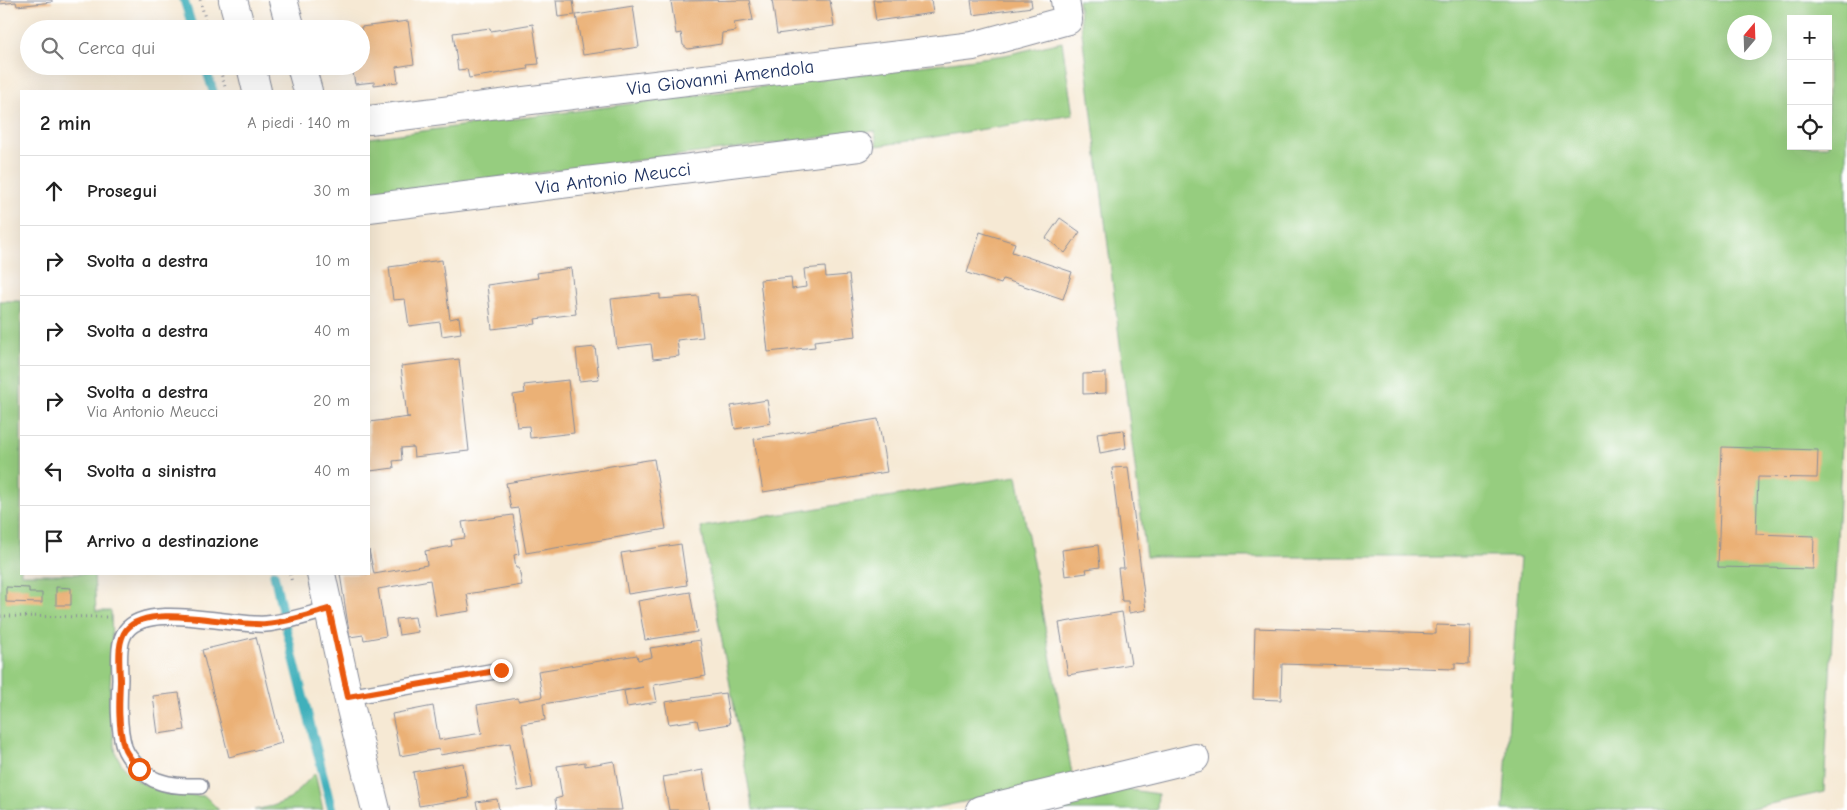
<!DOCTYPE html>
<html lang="it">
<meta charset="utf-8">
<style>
body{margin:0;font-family:"Comic Neue",sans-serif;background:#f6f6f6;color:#222}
.controls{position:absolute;right:15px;top:15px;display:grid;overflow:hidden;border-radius:0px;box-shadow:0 5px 20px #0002}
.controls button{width:45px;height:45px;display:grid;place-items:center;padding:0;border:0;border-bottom:1px solid #e0e0e0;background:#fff;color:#222;font:25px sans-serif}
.compass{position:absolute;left:1727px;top:15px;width:45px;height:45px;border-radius:50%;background:#fff;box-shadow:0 5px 20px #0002;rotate:19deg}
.stop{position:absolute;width:15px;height:15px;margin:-11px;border:4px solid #ea580c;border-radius:50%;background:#fff}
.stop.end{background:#ea580c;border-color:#fff;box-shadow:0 1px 5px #0008}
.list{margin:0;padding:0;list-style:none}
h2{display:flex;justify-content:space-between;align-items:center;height:65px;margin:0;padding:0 20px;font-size:21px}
h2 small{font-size:16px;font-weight:400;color:#767676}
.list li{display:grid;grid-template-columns:32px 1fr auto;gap:15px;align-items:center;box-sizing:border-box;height:70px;padding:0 20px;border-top:1px solid #e0e0e0}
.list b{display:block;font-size:19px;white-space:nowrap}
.list p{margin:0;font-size:16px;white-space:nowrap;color:#767676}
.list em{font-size:16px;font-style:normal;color:#767676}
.icon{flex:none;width:28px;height:28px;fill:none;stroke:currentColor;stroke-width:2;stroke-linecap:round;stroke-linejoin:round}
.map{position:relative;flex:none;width:1847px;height:810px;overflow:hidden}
.search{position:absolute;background:#fff;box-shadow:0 5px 20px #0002;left:20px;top:20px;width:350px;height:55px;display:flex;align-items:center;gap:12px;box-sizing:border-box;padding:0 18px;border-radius:28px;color:#767676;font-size:19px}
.panel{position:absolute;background:#fff;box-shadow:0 5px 20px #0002;left:20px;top:90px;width:350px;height:485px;border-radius:0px}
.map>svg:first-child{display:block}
.green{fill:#96cd7f;stroke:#587e6e;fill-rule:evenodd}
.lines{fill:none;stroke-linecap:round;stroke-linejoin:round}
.stream{stroke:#40b0bb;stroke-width:9}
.building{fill:#ebb176}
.lane-casing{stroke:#888c99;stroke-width:18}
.street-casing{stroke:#888c99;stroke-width:30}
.primary-casing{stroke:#888c99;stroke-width:30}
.path{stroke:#888c99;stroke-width:3;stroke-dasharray:1 4;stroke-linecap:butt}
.lane{stroke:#fff;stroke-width:15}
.street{stroke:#fff;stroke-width:28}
.primary{stroke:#fff;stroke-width:28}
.route{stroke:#ea580c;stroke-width:6}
.labels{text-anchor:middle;stroke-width:4.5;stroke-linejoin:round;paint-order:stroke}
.street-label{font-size:19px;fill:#1b2f5e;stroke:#fff}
</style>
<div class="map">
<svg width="1847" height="810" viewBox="0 0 1847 810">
<rect width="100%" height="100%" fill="#fff"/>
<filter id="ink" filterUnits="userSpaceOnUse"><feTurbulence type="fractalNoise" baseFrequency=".02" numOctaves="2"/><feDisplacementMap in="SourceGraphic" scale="10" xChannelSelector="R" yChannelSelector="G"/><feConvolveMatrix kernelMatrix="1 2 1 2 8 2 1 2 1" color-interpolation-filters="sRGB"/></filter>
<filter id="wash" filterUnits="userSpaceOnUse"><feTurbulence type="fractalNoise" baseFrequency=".0096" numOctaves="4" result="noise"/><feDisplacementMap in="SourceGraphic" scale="20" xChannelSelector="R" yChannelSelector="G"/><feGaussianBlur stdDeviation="1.12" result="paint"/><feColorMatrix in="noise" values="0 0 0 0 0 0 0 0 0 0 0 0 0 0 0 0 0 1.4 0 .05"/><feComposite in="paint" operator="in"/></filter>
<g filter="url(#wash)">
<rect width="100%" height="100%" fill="#f6e9d4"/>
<path class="green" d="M1078 0H1847V346L1824 792 1743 810H1503L1520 557H1146ZM1791 19H1828V146H1791ZM1734 22H1764V52H1734Z
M1062 42 1073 115 877 146 875 131 369 194V138L1005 55Z
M0 301H21V574H94L96 611H111L112 644 109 709 116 754 125 770 138 781 166 794 205 796 219 810H0Z
M1017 476 1073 779 925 810H753L701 527Z
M315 773 323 810H254L273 806 290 799Z
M1124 789 1158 794 1157 810H1033Z"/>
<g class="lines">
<path class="stream" d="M184 0 193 29
M205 66 213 91
M274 574 284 620 332 810"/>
</g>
<g id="blocks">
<path class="building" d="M0 0H52V2L17 6 16 2 0 4Z
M556 0H573L575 15 558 17Z
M749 0 753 20 734 23 736 31 722 33 721 44 688 49 683 45 681 33 676 34 671 1Z
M772 0H830L834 26 777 34Z
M873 0H931L933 13 876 21Z
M971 0H1031L1032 7 973 15Z
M633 6 639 47 583 55 576 15Z
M408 21 414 64 396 67 398 82 374 85V82L355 84 352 66H361V60L363 59 361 27Z
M533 24 539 64 527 65 528 69 469 78 467 69 458 70 453 33 490 28 491 31Z
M1060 218 1080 232 1065 253 1046 238Z
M980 232 1015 243 1012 252 1072 272 1063 299 1003 279 1001 284 967 273Z
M442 260 450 319 459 317 461 333 442 336 440 322 409 326 405 299 393 300 389 267Z
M825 267 826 277 849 275 856 336 814 341 815 347 768 352 760 280 791 277 792 289 806 287 804 269Z
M571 268 576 314 535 319 536 324 492 329 487 285 538 278 537 273Z
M660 294V299L698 296 703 337 677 340 679 356 653 359 651 344 617 348 611 299Z
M595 347 599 379 579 381 576 349Z
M459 359 469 451 414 457 413 447 401 448 402 460 393 461 394 468 370 471 369 422 410 417H407L401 366Z
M1106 373V393L1083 394V374Z
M568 380 574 433 530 438 529 426 517 427 513 395 525 393 524 385Z
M767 400 771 423 735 429 731 406Z
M878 419 887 472 763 492 754 439Z
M1124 430 1126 448 1100 453 1097 433Z
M1722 447 1818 450 1817 478 1758 477 1756 534 1814 536 1813 569 1718 567Z
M654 459 666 529 526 553 518 508 511 509 506 483Z
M1128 467 1146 610 1129 613 1128 601H1122L1118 568H1124L1112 468Z
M513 515 519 554 514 555 516 568H519L522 585 467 594 470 611 436 616 430 580 378 589 386 636 364 640 363 635 350 637 340 574H369V550L374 574 427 565 425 551 452 546 451 540 465 538 462 522Z
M681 544 687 585 628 594 621 553Z
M1098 545 1100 567 1086 569 1087 573 1065 576 1062 550Z
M6 587 29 588V593H42V603L6 602Z
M56 587 71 588V605H56Z
M690 592 697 632 645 640 638 601Z
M1122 612 1131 664 1068 675 1059 623Z
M415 617 418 632 399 635 396 619Z
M1436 625 1470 626 1469 664 1455 663V669L1282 664 1281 700 1253 699 1255 628 1436 634Z
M256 637 282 743 229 757 202 650Z
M700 640 706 676 654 685 657 702 627 707 624 691 643 687 543 704 545 720 522 724 533 788 518 791 510 743 440 755 439 749 400 756 392 714 433 706 439 740 482 733 477 705 518 698V701L542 697 538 671 637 655 638 660 652 657 650 648Z
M179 693 185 730 158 734 153 696Z
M725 693 730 724 699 729 697 720 669 724 665 702Z
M614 761 622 810H557L555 799 562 797 557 766 585 762V766Z
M463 763 469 798 419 806 413 772Z
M703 770 710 810H669L663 777Z
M497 799 499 810H478L476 802Z"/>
</g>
</g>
<g filter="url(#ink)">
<use href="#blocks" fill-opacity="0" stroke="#888c99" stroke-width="1"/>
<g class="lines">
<defs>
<path id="lane" d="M348 697 501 670
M200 786C186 786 171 786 158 781 146 777 128 759 124 747 118 726 119 701 120 679 120 665 117 643 126 631 148 601 232 627 266 624 287 622 308 615 329 609"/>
<g id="street">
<path d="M283 0 291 29"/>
<path d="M301 66 308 91"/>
<path id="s1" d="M369 120 973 46 1068 20 1065 0"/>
<path id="s2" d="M369 208 859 147"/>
<path d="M980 810 1195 758"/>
</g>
<path id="primary" d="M233 0 241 29
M251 66 257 91
M321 574 348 697 376 810"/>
</defs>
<use href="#lane" class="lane-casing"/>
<use href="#street" class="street-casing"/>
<use href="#primary" class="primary-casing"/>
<path class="path" d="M200 0 208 29
M219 66 225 87
M290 574 292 583
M0 616 108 617"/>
<use href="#lane" class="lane"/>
<use href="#street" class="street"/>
<use href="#primary" class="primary"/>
</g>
</g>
<g class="lines" filter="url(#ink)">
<path class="route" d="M139 769C134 762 126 754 124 747 118 726 119 703 120 682 120 667 116 643 126 630 149 601 232 627 266 624 287 622 308 615 329 609L348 697 501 670"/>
</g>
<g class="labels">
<g class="street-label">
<text dy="7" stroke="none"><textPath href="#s1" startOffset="354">Via Giovanni Amendola</textPath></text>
<text dy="7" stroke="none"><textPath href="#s2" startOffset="246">Via Antonio Meucci</textPath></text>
</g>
</g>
</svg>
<div class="controls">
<button>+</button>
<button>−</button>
<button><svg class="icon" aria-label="locate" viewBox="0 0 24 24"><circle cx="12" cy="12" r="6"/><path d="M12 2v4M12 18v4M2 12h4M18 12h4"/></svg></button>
</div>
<svg class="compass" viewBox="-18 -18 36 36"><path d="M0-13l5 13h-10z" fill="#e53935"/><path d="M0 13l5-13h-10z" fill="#767676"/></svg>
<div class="stop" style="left:139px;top:769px"></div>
<div class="stop end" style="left:501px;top:670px"></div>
<div class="search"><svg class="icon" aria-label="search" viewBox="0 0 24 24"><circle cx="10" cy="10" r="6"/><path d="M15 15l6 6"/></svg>Cerca qui</div>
<section class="panel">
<h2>2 min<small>A piedi · 140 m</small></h2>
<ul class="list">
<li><svg class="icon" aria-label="ahead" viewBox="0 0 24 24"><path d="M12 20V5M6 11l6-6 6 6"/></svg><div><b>Prosegui</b></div><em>30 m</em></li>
<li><svg class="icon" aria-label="right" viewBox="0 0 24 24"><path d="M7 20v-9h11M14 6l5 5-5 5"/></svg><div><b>Svolta a destra</b></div><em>10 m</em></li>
<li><svg class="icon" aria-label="right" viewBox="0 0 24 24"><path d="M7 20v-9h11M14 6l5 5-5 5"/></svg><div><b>Svolta a destra</b></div><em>40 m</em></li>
<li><svg class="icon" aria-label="right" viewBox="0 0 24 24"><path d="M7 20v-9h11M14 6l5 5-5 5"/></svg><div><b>Svolta a destra</b><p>Via Antonio Meucci</p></div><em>20 m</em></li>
<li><svg class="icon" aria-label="left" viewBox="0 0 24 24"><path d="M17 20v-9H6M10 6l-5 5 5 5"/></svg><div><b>Svolta a sinistra</b></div><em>40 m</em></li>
<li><svg class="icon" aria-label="arrive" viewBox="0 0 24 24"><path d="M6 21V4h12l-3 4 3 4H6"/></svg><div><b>Arrivo a destinazione</b></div></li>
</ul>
</section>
</div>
